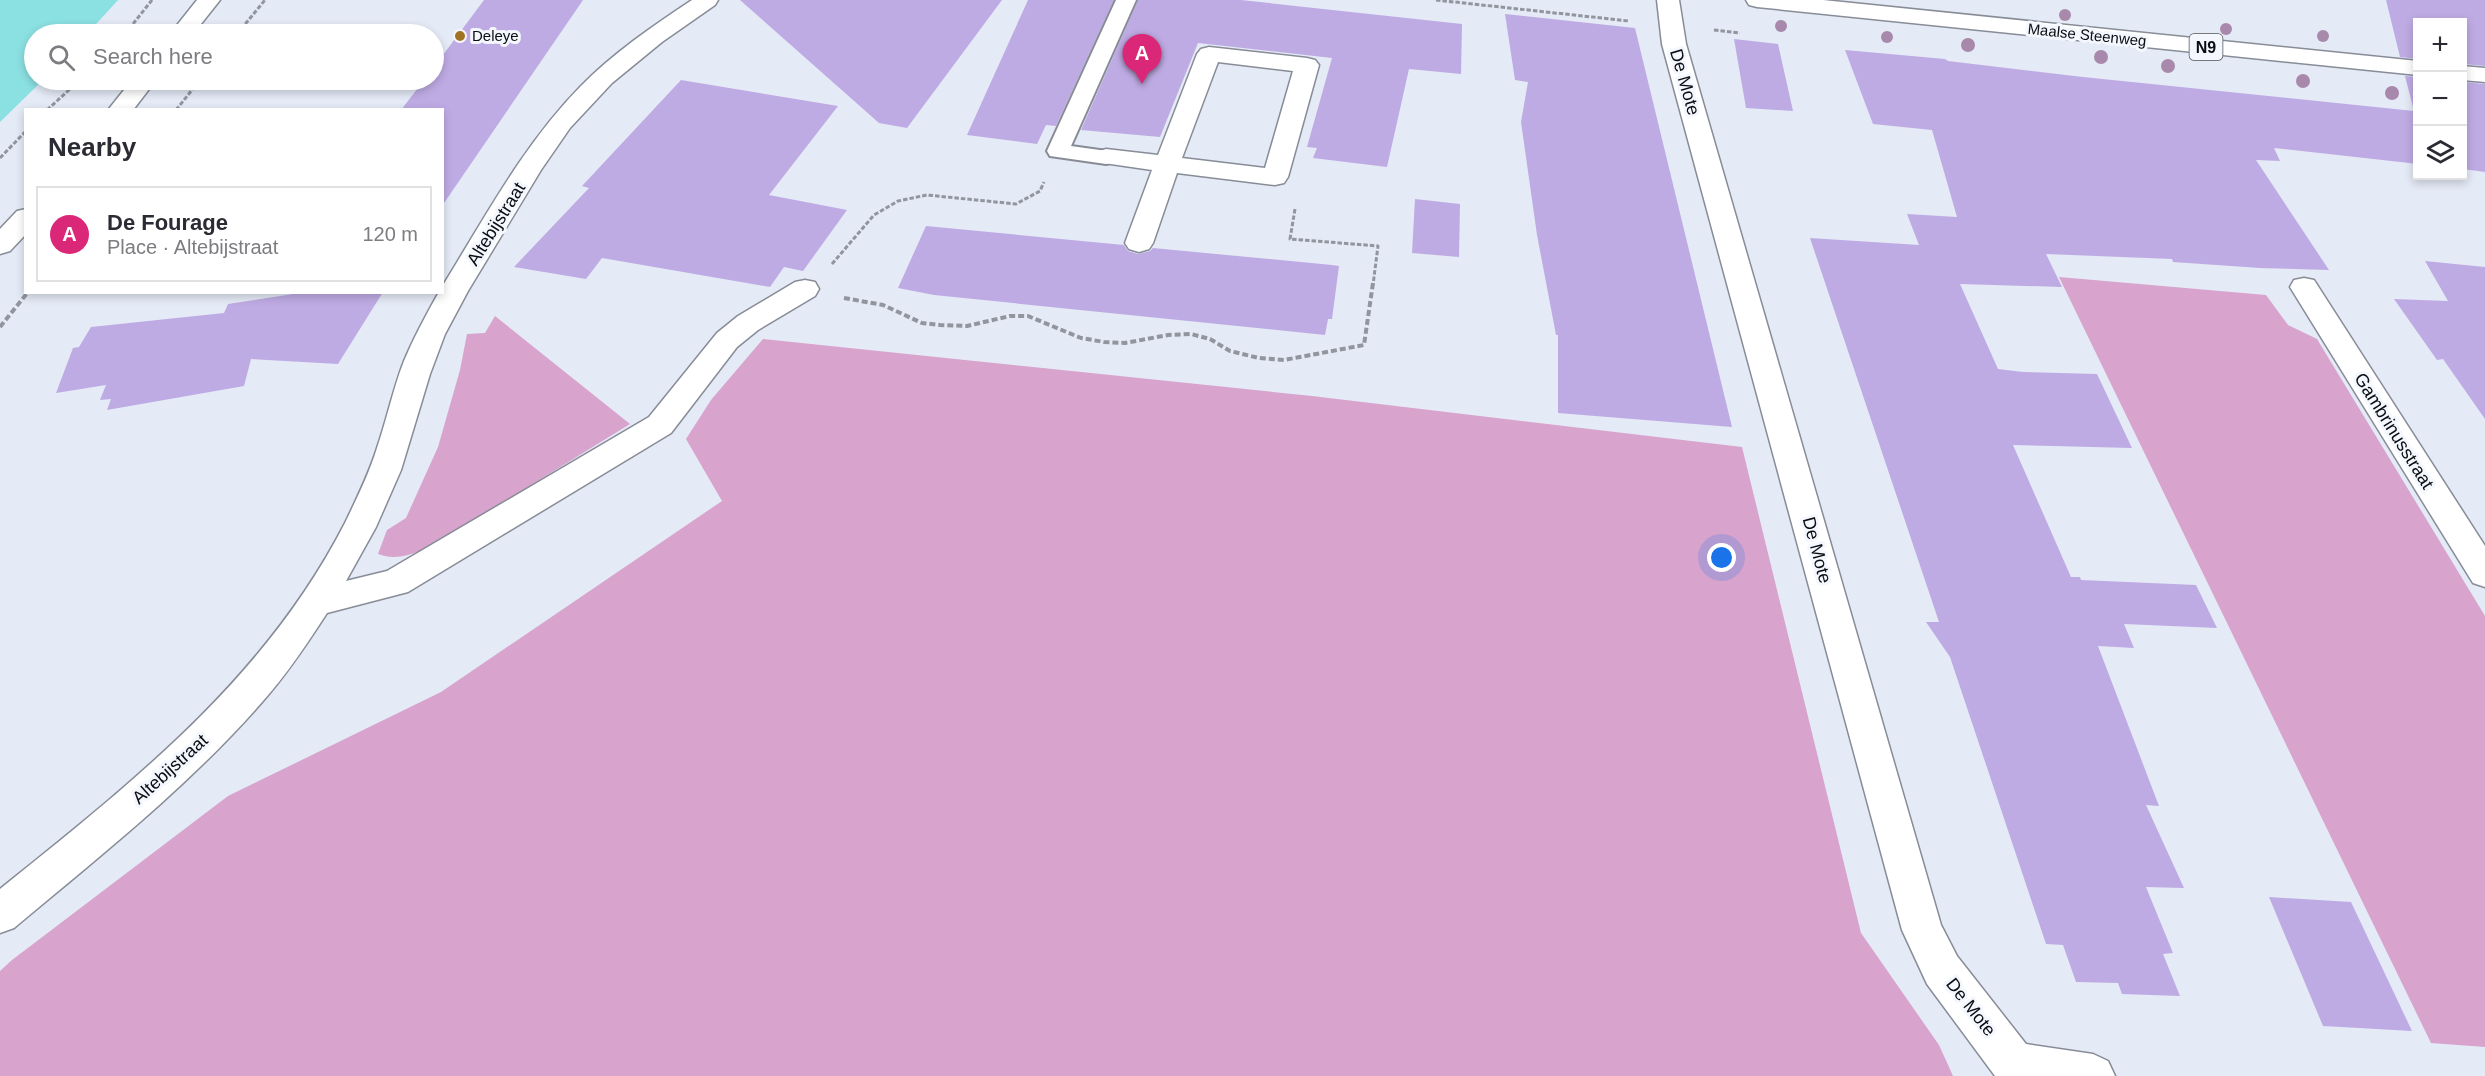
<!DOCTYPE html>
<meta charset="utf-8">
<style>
body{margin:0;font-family:Helvetica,sans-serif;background:#f7f7f7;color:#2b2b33}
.controls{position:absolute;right:18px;top:18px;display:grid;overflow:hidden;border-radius:0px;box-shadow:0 3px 9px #0003}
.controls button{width:54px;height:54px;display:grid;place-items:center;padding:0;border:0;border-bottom:2px solid #e1e1e2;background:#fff;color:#2b2b33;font:30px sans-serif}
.you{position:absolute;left:1722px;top:558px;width:21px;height:21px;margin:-15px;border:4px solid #fff;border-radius:50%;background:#1a73e8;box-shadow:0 0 0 9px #1a73e833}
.badge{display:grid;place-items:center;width:39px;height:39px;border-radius:50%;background:#db2777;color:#fff;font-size:20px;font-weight:700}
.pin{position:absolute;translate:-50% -50px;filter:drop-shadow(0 2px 3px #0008)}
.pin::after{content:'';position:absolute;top:32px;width:21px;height:18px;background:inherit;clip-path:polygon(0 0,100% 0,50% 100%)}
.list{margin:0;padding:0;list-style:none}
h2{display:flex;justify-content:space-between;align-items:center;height:78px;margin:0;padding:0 24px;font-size:26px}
h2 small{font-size:20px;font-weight:400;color:#7c7c81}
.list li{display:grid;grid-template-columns:39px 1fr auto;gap:18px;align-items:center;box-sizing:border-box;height:96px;margin:0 12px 12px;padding:0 12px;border:2px solid #e1e1e2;border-radius:0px}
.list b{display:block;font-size:22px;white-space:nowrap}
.list p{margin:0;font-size:20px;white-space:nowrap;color:#7c7c81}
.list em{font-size:20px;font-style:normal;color:#7c7c81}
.icon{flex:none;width:33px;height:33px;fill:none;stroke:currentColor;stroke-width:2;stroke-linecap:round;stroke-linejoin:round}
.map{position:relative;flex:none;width:2485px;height:1076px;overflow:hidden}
.search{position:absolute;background:#fff;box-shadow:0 3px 9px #0003;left:24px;top:24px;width:420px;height:66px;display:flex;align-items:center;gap:15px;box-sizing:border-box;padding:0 21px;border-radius:33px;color:#7c7c81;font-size:22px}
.panel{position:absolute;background:#fff;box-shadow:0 3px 9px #0003;left:24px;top:108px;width:420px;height:186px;border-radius:0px}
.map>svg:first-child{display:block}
.green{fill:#d8a3cc}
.water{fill:#8be0e2}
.building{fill:#bfabe4}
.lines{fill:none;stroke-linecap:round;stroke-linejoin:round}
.lane-casing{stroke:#878c97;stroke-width:4}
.street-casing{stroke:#878c97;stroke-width:3}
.primary-casing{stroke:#878c97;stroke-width:3}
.path-far1{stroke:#91969e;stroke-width:3;stroke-dasharray:4.5 2;stroke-linecap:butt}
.path{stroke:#91969e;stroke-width:4;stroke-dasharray:6 3;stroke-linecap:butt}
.lane{fill:#fff;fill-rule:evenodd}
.street{fill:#fff;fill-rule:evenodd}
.primary{fill:#fff;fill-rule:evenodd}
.tree{fill:#a989ab}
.poi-dot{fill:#a07324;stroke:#f4f7fe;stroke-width:2}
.labels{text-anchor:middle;stroke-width:6;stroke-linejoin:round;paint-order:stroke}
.far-street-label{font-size:15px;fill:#0b0d10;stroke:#f4f7fe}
.far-poi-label{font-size:15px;fill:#0b0d10;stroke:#f4f7fe;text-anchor:start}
.shield{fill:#f4f7fe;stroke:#515357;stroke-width:1.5}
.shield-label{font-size:16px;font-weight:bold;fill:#0b0d10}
.street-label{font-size:18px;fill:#0b0d10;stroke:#f4f7fe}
</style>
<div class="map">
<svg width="2485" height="1076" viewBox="0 0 2485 1076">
<rect width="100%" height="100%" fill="#e4eaf6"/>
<path class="green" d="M2059 277 2266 295 2288 325 2317 339 2485 616V1047L2431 1043Z
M495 316 630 424 445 538C424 549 402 563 378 554L387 530 406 518 438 447 460 370 467 334 485 333Z
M763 339 1312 396 1742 447 1861 933 1939 1045 1953 1076H0V971L12 960 228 796 441 692 722 501 686 439 711 400Z"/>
<path class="water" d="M0 0H118L87 34H34V80H43L0 122Z"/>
<path class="building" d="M484 0H583L442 206V110H401L424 80H434V67Z
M740 0H1002L907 128 879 123Z
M1028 0H1114L1056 126 1046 125 1037 144 967 135Z
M1138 0H1241L1462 24 1461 74 1409 69 1387 167 1313 158 1317 148 1307 147 1332 58 1198 43 1160 137 1081 130Z
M2386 0H2485V66L2463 64V22H2418V59L2400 57Z
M1505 14 1635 28 1732 427 1558 413V335H1556L1537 235 1521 122 1528 82 1515 80Z
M1734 39 1778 44 1793 111 1746 108Z
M1845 50 1945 59 1948 61 2083 77 2414 111 2405 76 2418 77V164L2274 148 2280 161 2256 160 2329 270 2260 268 2173 262 2172 259 2046 254 2062 287 1960 284 1998 369 2023 372 2097 374 2132 448 2013 445 2071 577H2080L2081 580 2196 585 2217 628 2124 624 2134 648 2098 646 2159 806 2146 805 2184 888 2146 887 2173 953 2163 954 2180 996 2122 994 2118 983 2076 982 2063 945 2046 944 1950 657 1926 622H1939L1810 238 1919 245 1907 214 1957 217 1932 130 1873 124Z
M681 80 838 106 769 195 847 210 803 271 784 267 770 287 602 258 586 279 514 267 589 188 582 186Z
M2463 82 2485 84V172L2463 169Z
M1415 199 1460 204 1459 257 1412 253Z
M926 226 1124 245 1128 251 1138 254 1150 251 1153 248 1332 265 1339 266 1332 319H1328L1325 335 934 295 898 288Z
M2425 261 2485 267V419L2443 359 2437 360 2394 299 2448 301Z
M306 292H383L338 364 251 359 244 386 107 410 111 399 100 400 106 385 56 393 73 348 79 347 91 327 224 313 228 304Z
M2269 897 2351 902 2412 1031 2323 1026Z"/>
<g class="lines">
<defs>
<path id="lane" d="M1116 0H1136L1071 146 1114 152 1117 157 1114 162 1106 164 1050 156 1047 151Z"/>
<path id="street" d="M692 0H718L715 5 662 42 612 83 570 128 541 170 468 291 445 334 430 374 401 470 376 527 346 581 387 571 649 417 717 333 738 316 795 282 805 280 815 282 819 289 815 296 758 330 737 347 671 433 408 592 327 613C307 644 287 674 263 701 189 786 100 856 14 928L0 933V889C134 781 265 679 345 523 357 498 369 474 377 448 387 419 393 389 404 361 414 337 426 315 439 292H442V287C484 219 524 144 580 87 613 53 653 26 692 0Z
M1657 0H1679L1686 44 1941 925 1957 956 2026 1044 2093 1054 2108 1061 2115 1076H1995L1927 984 1902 930 1662 44Z
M1209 47 1307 58 1315 60 1319 65 1288 177 1284 183 1275 185 1177 173 1153 243 1149 249 1139 252 1129 249 1125 243 1152 170 1097 162 1093 157 1097 152 1106 149 1158 155 1197 54 1201 49ZM1218 62 1293 71 1265 168 1182 158Z
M2304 278 2314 280 2485 546V587L2473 583 2290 287 2294 280Z"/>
<path id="primary" d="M197 0H220L193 34H170Z
M1746 0H1823L2418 61V75L1757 7 1749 5Z
M2462 66 2485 68V82L2462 80Z
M132 80H156L133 110H108Z
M26 209V234L10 251 0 254V229L17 211Z"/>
</defs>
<use href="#lane" class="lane-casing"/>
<use href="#street" class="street-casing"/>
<use href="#primary" class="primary-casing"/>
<path class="path-far1" d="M1436 0 1629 21
M1714 30 1740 33
M125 34 152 0
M237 34 265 0
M47 110 80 80
M176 110 200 80
M0 158 26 131
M1295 209 1290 239 1378 246 1373 285
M832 264 874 215 898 201 927 195 1016 204 1040 191 1044 182"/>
<path class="path" d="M844 298 883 305 922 323 940 325 967 326 1010 316H1028L1081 338 1104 342 1125 343 1168 335 1191 334 1210 339 1230 351 1259 358 1284 360 1364 345 1373 283
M0 327 28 292"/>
<use href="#lane" class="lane"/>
<use href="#street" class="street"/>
<use href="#primary" class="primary"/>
</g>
<g class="tree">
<circle cx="2065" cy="15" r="6"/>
<circle cx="1781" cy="26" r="6"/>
<circle cx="2226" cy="29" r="6"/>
<circle cx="2323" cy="36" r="6"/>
<circle cx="1887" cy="37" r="6"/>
<circle cx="1968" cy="45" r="7"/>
<circle cx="2101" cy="57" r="7"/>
<circle cx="2168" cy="66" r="7"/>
<circle cx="2303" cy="81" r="7"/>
<circle cx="2392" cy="93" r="7"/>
</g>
<circle class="poi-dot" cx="460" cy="36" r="6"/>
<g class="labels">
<g class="far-street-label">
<text transform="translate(2087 35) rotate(6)" y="5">Maalse Steenweg</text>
</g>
<g class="far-poi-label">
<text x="472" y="41">Deleye</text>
</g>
<rect class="shield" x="2189.5" y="34" width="33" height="26" rx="4.5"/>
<g class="shield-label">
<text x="2206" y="53">N9</text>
</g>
<g class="street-label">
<text transform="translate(1685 82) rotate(74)" y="6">De Mote</text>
<text transform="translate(496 224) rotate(-58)" y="6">Altebijstraat</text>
<text transform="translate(2394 431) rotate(58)" y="6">Gambrinusstraat</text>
<text transform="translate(1817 550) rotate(75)" y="6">De Mote</text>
<text transform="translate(170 769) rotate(-42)" y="6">Altebijstraat</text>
<text transform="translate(1971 1007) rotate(52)" y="6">De Mote</text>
</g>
</g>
</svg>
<div class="controls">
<button>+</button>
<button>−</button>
<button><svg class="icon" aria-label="layers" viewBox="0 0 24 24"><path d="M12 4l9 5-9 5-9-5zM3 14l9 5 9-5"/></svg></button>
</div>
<div class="you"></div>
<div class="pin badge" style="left:1142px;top:84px">A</div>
<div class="search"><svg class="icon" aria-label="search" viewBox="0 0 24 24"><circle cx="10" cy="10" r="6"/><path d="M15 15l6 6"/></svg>Search here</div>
<section class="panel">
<h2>Nearby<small></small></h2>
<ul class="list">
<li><span class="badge">A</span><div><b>De Fourage</b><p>Place · Altebijstraat</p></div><em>120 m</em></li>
</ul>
</section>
</div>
